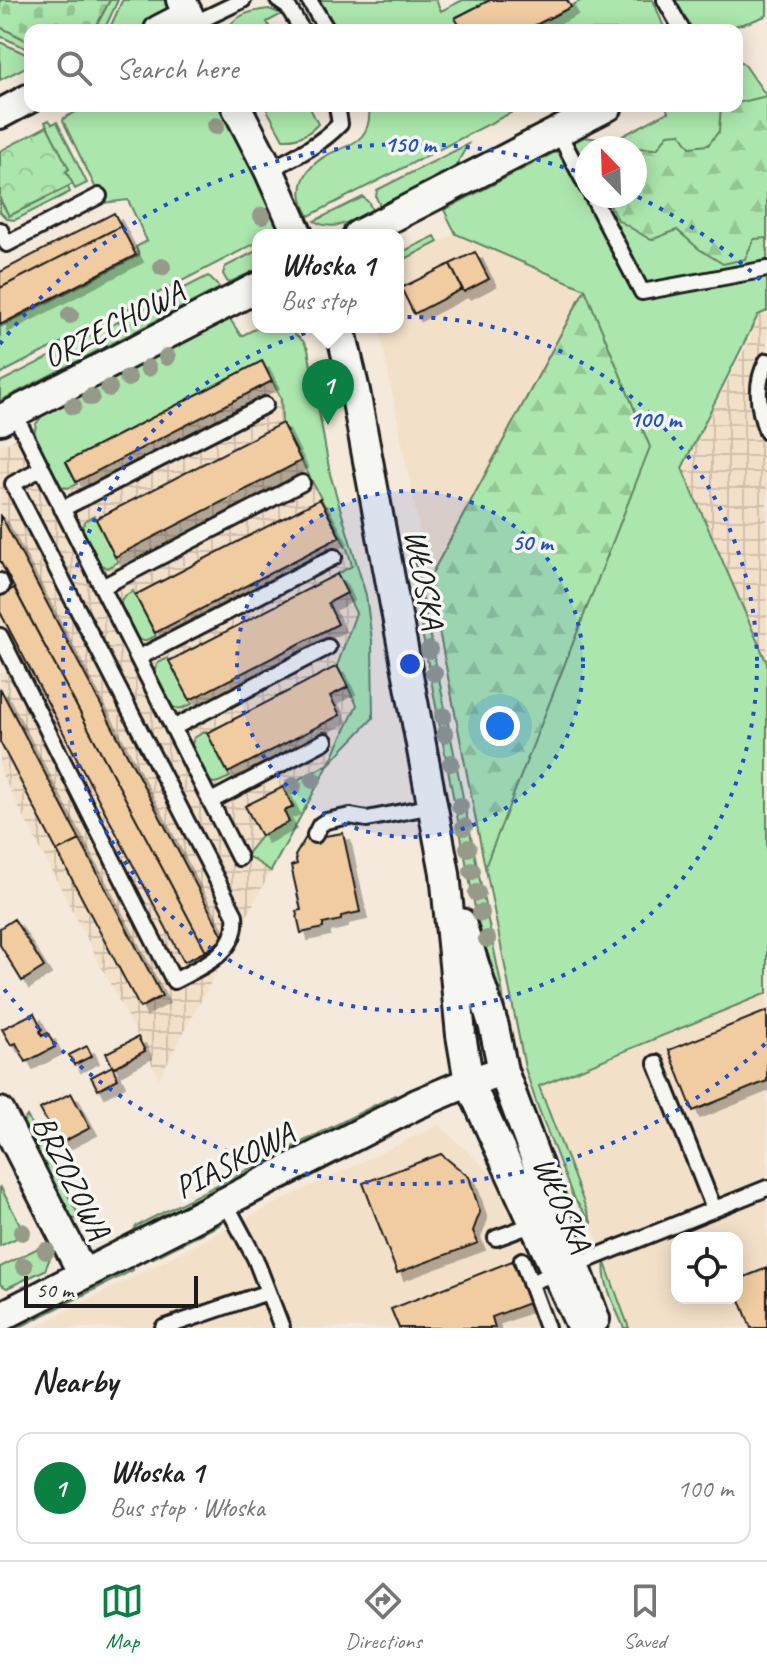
<!DOCTYPE html>
<meta charset="utf-8">
<style>
body{margin:0;font-family:Caveat,sans-serif;background:#f2f2f2;color:#222}
.controls{position:absolute;right:24px;bottom:24px;display:grid;overflow:hidden;border-radius:16px;box-shadow:0 4px 20px #0003}
.controls button{width:72px;height:72px;display:grid;place-items:center;padding:0;border:0;border-bottom:2px solid #e0e0e0;background:#fff;color:#222;font:40px sans-serif}
.compass{position:absolute;left:575px;top:136px;width:72px;height:72px;border-radius:50%;background:#fff;box-shadow:0 4px 20px #0003;rotate:337deg}
.scale{position:absolute;left:24px;bottom:20px;width:174px;box-sizing:border-box;padding-left:8px;border:4px solid #1c1c1c;border-top:0;font-size:22px;line-height:28px;white-space:nowrap;color:#1c1c1c;-webkit-text-stroke:6px #f6f6f2;paint-order:stroke}
.you{position:absolute;left:500px;top:726px;width:28px;height:28px;margin:-20px;border:6px solid #fff;border-radius:50%;background:#1a73e8;box-shadow:0 0 0 12px #1a73e833}
.badge{display:grid;place-items:center;width:52px;height:52px;border-radius:50%;background:#0b8043;color:#fff;font-size:26px;font-weight:700}
.pin{position:absolute;translate:-50% -66px;filter:drop-shadow(0 2px 4px #0008)}
.pin::after{content:'';position:absolute;top:42px;width:28px;height:24px;background:inherit;clip-path:polygon(0 0,100% 0,50% 100%)}
.popup{position:absolute;left:252px;top:229px;width:152px;height:104px;box-sizing:border-box;display:grid;place-content:center;border-radius:16px;background:#fff;filter:drop-shadow(0 2px 6px #0005);font-size:26px;white-space:nowrap;color:#767676}
.popup b{font-size:30px;color:#222}
.popup::after{content:'';position:absolute;left:50%;top:100%;margin-left:-16px;border:16px solid transparent;border-top-color:#fff}
.list{margin:0;padding:0;list-style:none}
h2{display:flex;justify-content:space-between;align-items:center;height:104px;margin:0;padding:0 32px;font-size:34px}
h2 small{font-size:26px;font-weight:400;color:#767676}
.list li{display:grid;grid-template-columns:52px 1fr auto;gap:24px;align-items:center;box-sizing:border-box;height:112px;margin:0 16px 16px;padding:0 16px;border:2px solid #e0e0e0;border-radius:16px}
.list b{display:block;font-size:30px;white-space:nowrap}
.list p{margin:0;font-size:26px;white-space:nowrap;color:#767676}
.list em{font-size:26px;font-style:normal;color:#767676}
.icon{flex:none;width:44px;height:44px;fill:none;stroke:currentColor;stroke-width:2;stroke-linecap:round;stroke-linejoin:round}
.map{position:relative;flex:none;width:767px;height:1328px;overflow:hidden}
.search{position:absolute;background:#fff;box-shadow:0 4px 20px #0003;left:24px;right:24px;top:24px;height:88px;display:flex;align-items:center;gap:20px;box-sizing:border-box;padding:0 28px;border-radius:16px;color:#767676;font-size:30px}
.sheet{height:232px;background:#fff}
nav{display:flex;justify-content:space-around;align-items:center;box-sizing:border-box;height:112px;border-top:2px solid #e0e0e0;background:#fff;font-size:22px;color:#767676}
nav a{display:grid;justify-items:center;gap:4px}
nav .on{color:#0b8043}
.map>svg:first-child{display:block}
.built{fill:#f3e0c9;fill-rule:evenodd}
.industrial{fill:url(#industrial-grid)}
.grass{fill:#abe7ac;stroke:#648264;stroke-width:2;fill-rule:evenodd}
.forest{fill:url(#forest-firs);stroke:#648264;stroke-width:2}
.cemetery{fill:url(#cemetery-stones);stroke:#648264;stroke-width:2}
.park{fill:url(#park-crowns);stroke:#648264;stroke-width:2}
.building{fill:#f1cca1;stroke:#1c1c1c;stroke-width:2;filter:url(#shadow)}
.lines{fill:none;stroke-linecap:round;stroke-linejoin:round}
.service-casing{stroke:#1c1c1c;stroke-width:20}
.minor-casing{stroke:#1c1c1c;stroke-width:34}
.service{stroke:#f6f6f2;stroke-width:14}
.minor{stroke:#f6f6f2;stroke-width:28}
.tree{fill:#959a89}
.ring{fill:none;stroke:#1d4ed8;stroke-width:4;stroke-dasharray:4 8}
.labels{text-anchor:middle;stroke-width:7;stroke-linejoin:round;paint-order:stroke}
.street-label{font-size:32px;fill:#1c1c1c;stroke:#f6f6f2}
.centre{fill:#1d4ed8;stroke:#f6f6f2;stroke-width:4}
.ring-label{font-size:24px;text-anchor:middle;font-weight:bold;fill:#1d4ed8;stroke:#f6f6f2;stroke-width:7;stroke-linejoin:round;paint-order:stroke}
</style>
<div class="map">
<svg width="767" height="1328" viewBox="0 0 767 1328">
<defs>
<pattern id="industrial-grid" width="8" height="8" patternUnits="userSpaceOnUse" patternTransform="scale(2)"><rect width="8" height="8" fill="#f3e0c9"/><path d="M0 4h8M4 0v8" fill="none" stroke="#d0c0ac"/></pattern>
<pattern id="forest-firs" width="22" height="20" patternUnits="userSpaceOnUse" patternTransform="scale(2)"><rect width="22" height="20" fill="#abe7ac"/><path d="M5 1l3.5 6h-7zM16 11l3.5 6h-7z" fill="#93c693"/></pattern>
<pattern id="cemetery-stones" width="16" height="16" patternUnits="userSpaceOnUse" patternTransform="scale(2)"><rect width="16" height="16" fill="#abe7ac"/><path d="M2 7V4a2 2 0 0 1 4 0v3zM10 15v-3a2 2 0 0 1 4 0v3z" fill="#93c693"/></pattern>
<pattern id="park-crowns" width="20" height="18" patternUnits="userSpaceOnUse" patternTransform="scale(2)"><rect width="20" height="18" fill="#abe7ac"/><path d="M2 6a3 3 0 1 1 6 0M12 15a3 3 0 1 1 6 0" fill="none" stroke="#93c693"/></pattern>
<filter id="shadow"><feDropShadow dx="7" dy="7" stdDeviation="0" flood-color="#0004"/></filter>
</defs>
<rect width="100%" height="100%" fill="#f4e9da"/>
<filter id="ink" filterUnits="userSpaceOnUse"><feTurbulence type="fractalNoise" baseFrequency=".0125" numOctaves="2"/><feDisplacementMap in="SourceGraphic" scale="16" xChannelSelector="R" yChannelSelector="G"/><feConvolveMatrix kernelMatrix="1 2 1 2 8 2 1 2 1" color-interpolation-filters="sRGB"/></filter>
<g filter="url(#ink)">
<path class="built" d="M456 234 585 289 429 579 379 327H398V270L401 261Z
M767 993V1328H629L614 1290 592 1224 538 1086ZM677 1238H737V1298H677Z
M439 1125 498 1180 556 1328H34L280 1201Z"/>
<path class="industrial" d="M767 311V663L682 468 751 337 758 315Z
M230 319 241 336 259 327 292 332 303 341 308 349 330 474 366 595 372 640 373 683 159 1078 0 771V674L9 669 0 652V444L7 443 34 430 42 416Z"/>
<path class="grass" d="M110 0H118L104 30H94Z
M124 0H169L171 11 150 30H109L122 1Z
M319 0H436L441 11 463 0H490L456 17 462 30H334Z
M582 0H653L665 30H540L537 25Z
M675 0H767V15C744 26 719 30 694 30L687 24Z
M269 9 282 14 267 22 271 30 227 29C237 14 251 11 269 9Z
M0 27 30 42V50L0 36Z
M0 42 30 56V65L0 80Z
M737 59 745 65 767 97V311L758 315 682 468 767 663V993L539 1086 592 1224 573 1197 536 1102 525 1068 429 579 585 289 456 234 444 210 584 137 613 141 668 112 666 106H737ZM587 148H635V196H587Z
M87 106H223L282 230 272 235H258V242L0 374V327L139 255 136 247 147 241 128 200 103 203 63 121 64 118Z
M265 106H309L318 124C309 134 297 140 283 139Z
M369 106H524L309 216C293 190 303 168 329 154 339 149 355 145 362 136 369 128 370 116 369 106Z
M49 120 52 124 57 122 87 183 75 189 66 171 69 169 45 122Z
M468 144 454 169 380 206 376 197 377 190Z
M68 187 70 192 15 220 7 219 0 212V199L9 216Z
M363 197 369 203 372 210C353 220 335 233 314 221Z
M435 236 438 242 401 261 398 270V254Z
M258 250V269L228 283 223 274 225 267Z
M208 276 220 288 0 401V382Z
M230 319 241 336 259 327 292 332 303 341 308 349 330 474 366 595 372 640 373 718 329 764 271 871 246 855C260 838 274 817 293 806L283 787 329 764 357 705 337 666 356 613 337 574 352 566 348 551 282 423 281 398 262 361 66 462 77 484C70 488 64 490 58 483L34 435 36 424 42 416Z
M94 516 118 562 107 568 97 562 82 530 85 521Z
M414 556 502 989 505 1010 502 1015 477 918 448 770 422 632Z
M133 591 156 636 144 641 137 639C132 631 117 608 122 599 123 596 130 593 133 591Z
M168 658 192 704C184 708 178 711 170 705L154 671 158 663Z
M206 731 230 777C224 779 217 785 211 782 204 779 195 754 191 747L194 738Z
M395 1095 400 1098 136 1232 134 1230 136 1226Z
M27 1116 81 1220 70 1218 22 1124Z
M338 1157V1163L239 1213 242 1206Z
M0 1186 25 1234 0 1246Z
M214 1221 219 1225 152 1259 146 1256Z
M48 1243 50 1258 45 1270 7 1288 0 1284V1267Z
M134 1261 133 1270 18 1328H3Z
M605 1263 629 1328H624C617 1311 601 1280 605 1263Z"/>
<path class="forest" d="M767 96V238L754 239 745 259 723 264 699 249 677 230 651 240 618 220 605 196H635V148L657 149 668 134 680 133 690 147 708 145 719 131 721 106H737V103Z
M585 289 650 447 485 867 429 579Z"/>
<path class="cemetery" d="M0 0H110L94 30H30V42L0 27Z"/>
<path class="park" d="M47 126 69 169 66 172 73 184 9 216 0 199V151Z"/>
<path class="building" d="M490 0H567L571 7 526 30H462L455 18Z
M114 213 121 226 0 288V272Z
M121 226 136 255 0 325V288Z
M475 252 489 279 464 292 450 264Z
M450 264 462 289 414 314 401 288Z
M262 361 272 381 76 482 66 462Z
M282 423 301 461 115 557 96 519Z
M320 499 340 537 155 633 135 595Z
M0 514 224 938 206 951 0 561Z
M337 574 347 593 328 603 338 624 190 700 169 661Z
M14 588 206 951 184 962 0 612V595Z
M337 666 348 687 330 696 340 715 228 773 207 733Z
M0 688 80 840 57 851 0 742Z
M283 787 293 807 284 811 289 822 261 836 245 806Z
M309 832 319 837 343 833 360 912 341 916V920L323 924V928L301 933 296 911 301 910 291 866 297 864 295 856Z
M80 840 162 996 140 1008 57 851Z
M14 919 44 967 22 981 0 945V928Z
M767 1011V1081L693 1111 669 1050Z
M34 1013 42 1029 40 1031 42 1036 48 1033 55 1047 26 1062 16 1043 11 1045 2 1029Z
M138 1037 145 1051 113 1068 106 1053Z
M87 1046 92 1056 74 1065 69 1055Z
M112 1066 118 1079 98 1090 91 1077Z
M71 1093 90 1128 59 1144 40 1109Z
M441 1154 469 1177 480 1212 473 1231 478 1243 397 1273 363 1183Z
M512 1261 529 1303 492 1317 495 1328H399L391 1309Z
M767 1268V1328H751L737 1292V1280Z"/>
<g class="lines">
<defs>
<path id="service" d="M278 0 288 7 302 30
M309 0 327 30
M665 0 682 30
M193 24 243 0
M558 132 587 187
M269 170C295 157 320 145 340 124L337 106
M592 196 642 292 767 269
M0 230 7 244 99 196
M767 361C754 384 758 409 767 432
M14 413 239 858
M62 509 265 405
M0 581 2 586 0 587
M102 587 302 483
M0 636 174 981C202 966 239 953 235 915L13 484 42 468
M138 658 334 557
M173 728 328 647
M211 801 325 741
M315 835 320 825 326 821 350 816 367 819 433 806
M656 1063 714 1209
M225 1202 255 1258 282 1328
M496 1238 537 1223
M522 1260 547 1328
M530 1283 767 1188
M163 1328 268 1292"/>
<path id="minor" d="M181 0 196 30
M159 30 188 15
M236 106 269 170 298 235
M0 114 30 98
M358 235 608 106
M340 327 355 391 445 873 461 1035 469 1082 582 1328
M0 420 258 287
M461 923 494 1027 503 1071 595 1319
M0 1112 83 1274
M0 1317 417 1104 469 1082 503 1071"/>
</defs>
<use href="#service" class="service-casing"/>
<use href="#minor" class="minor-casing"/>
<use href="#service" class="service"/>
<use href="#minor" class="minor"/>
</g>
<g class="tree">
<circle cx="216" cy="126" r="9"/>
<circle cx="262" cy="216" r="9"/>
<circle cx="162" cy="267" r="9"/>
<circle cx="70" cy="315" r="9"/>
<circle cx="167" cy="357" r="9"/>
<circle cx="148" cy="368" r="9"/>
<circle cx="128" cy="378" r="9"/>
<circle cx="109" cy="388" r="9"/>
<circle cx="91" cy="397" r="9"/>
<circle cx="73" cy="406" r="9"/>
<circle cx="429" cy="650" r="9"/>
<circle cx="434" cy="673" r="9"/>
<circle cx="443" cy="716" r="9"/>
<circle cx="445" cy="734" r="9"/>
<circle cx="451" cy="763" r="9"/>
<circle cx="313" cy="780" r="9"/>
<circle cx="293" cy="786" r="9"/>
<circle cx="460" cy="806" r="9"/>
<circle cx="464" cy="827" r="9"/>
<circle cx="468" cy="848" r="9"/>
<circle cx="472" cy="871" r="9"/>
<circle cx="477" cy="893" r="9"/>
<circle cx="481" cy="913" r="9"/>
<circle cx="487" cy="939" r="9"/>
<circle cx="22" cy="1232" r="9"/>
<circle cx="46" cy="1251" r="9"/>
<circle cx="24" cy="1266" r="9"/>
</g>
</g>
<circle cx="410" cy="664" r="173" fill="#1d4ed8" fill-opacity=".12"/>
<g class="ring">
<circle cx="410" cy="664" r="173"/>
<circle cx="410" cy="664" r="347"/>
<path d="M765 1044A520 520 0 0 1 0 984M0 344A520 520 0 0 1 584 174M638 197A520 520 0 0 1 765 284"/>
</g>
<g class="labels">
<g class="street-label">
<text transform="translate(113 324) rotate(-27)" y="11">ORZECHOWA</text>
<text transform="translate(425 579) rotate(79)" y="11">WŁOSKA</text>
<text transform="translate(234 1160) rotate(-27)" y="11">PIASKOWA</text>
<text transform="translate(72 1177) rotate(63)" y="11">BRZOZOWA</text>
<text transform="translate(563 1204) rotate(66)" y="11">WŁOSKA</text>
</g>
</g>
<circle cx="410" cy="664" r="12" class="centre"/>
<g class="ring-label">
<text x="410" y="152">150 m</text>
<text x="655" y="427">100 m</text>
<text x="532" y="550">50 m</text>
</g>
</svg>
<div class="controls">
<button><svg class="icon" aria-label="locate" viewBox="0 0 24 24"><circle cx="12" cy="12" r="6"/><path d="M12 2v4M12 18v4M2 12h4M18 12h4"/></svg></button>
</div>
<svg class="compass" viewBox="-18 -18 36 36"><path d="M0-13l5 13h-10z" fill="#e53935"/><path d="M0 13l5-13h-10z" fill="#767676"/></svg>
<div class="scale">50 m</div>
<div class="you"></div>
<div class="pin badge" style="left:328px;top:425px">1</div>
<div class="popup"><b>Włoska 1</b>Bus stop</div>
<div class="search"><svg class="icon" aria-label="search" viewBox="0 0 24 24"><circle cx="10" cy="10" r="6"/><path d="M15 15l6 6"/></svg>Search here</div>
</div>
<section class="sheet">
<h2>Nearby<small></small></h2>
<ul class="list">
<li><span class="badge">1</span><div><b>Włoska 1</b><p>Bus stop · Włoska</p></div><em>100 m</em></li>
</ul>
</section>
<nav>
<a class="on"><svg class="icon" aria-label="map" viewBox="0 0 24 24"><path d="M3 6l6-2 6 2 6-2v14l-6 2-6-2-6 2zM9 4v14M15 6v14"/></svg>Map</a>
<a><svg class="icon" aria-label="directions" viewBox="0 0 24 24"><path d="M12 3l9 9-9 9-9-9zM9 14v-3h6M13 9l2 2-2 2"/></svg>Directions</a>
<a><svg class="icon" aria-label="saved" viewBox="0 0 24 24"><path d="M7 4h10v16l-5-4-5 4z"/></svg>Saved</a>
</nav>
